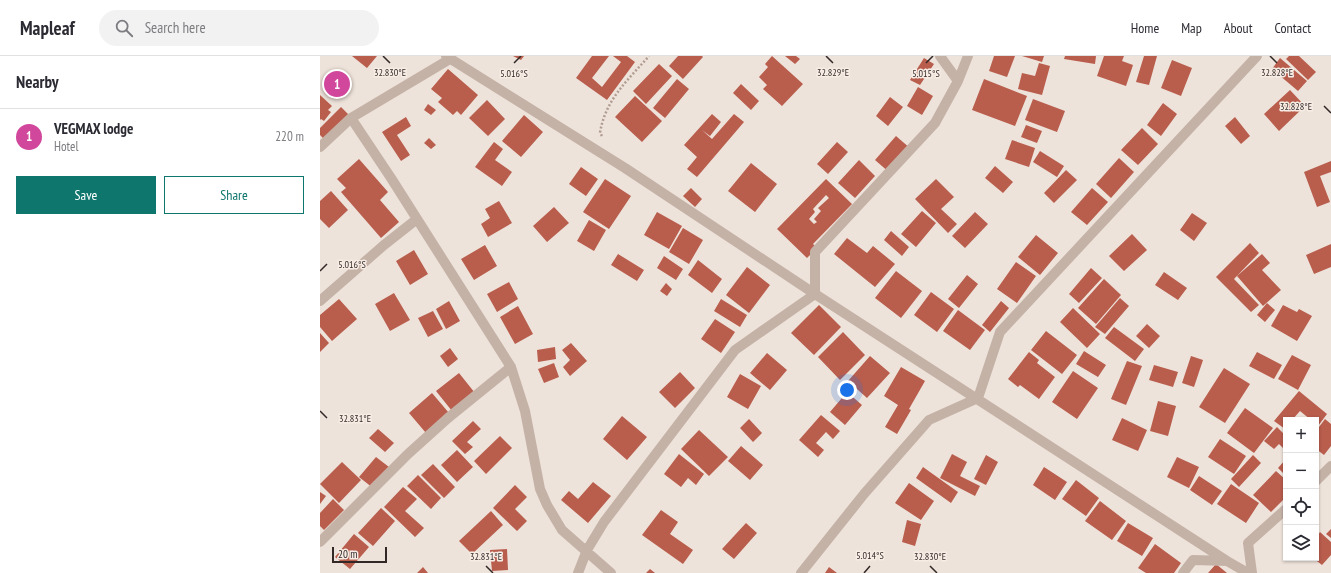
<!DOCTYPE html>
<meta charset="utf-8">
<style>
body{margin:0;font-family:"PT Sans Narrow",sans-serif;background:#f2f2f3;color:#2b2b33}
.controls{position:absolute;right:12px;bottom:12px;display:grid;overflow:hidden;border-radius:0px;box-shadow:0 1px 3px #0004}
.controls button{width:36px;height:36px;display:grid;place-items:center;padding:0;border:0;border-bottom:1px solid #e1e1e2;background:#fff;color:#2b2b33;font:20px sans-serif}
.scale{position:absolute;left:12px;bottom:10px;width:55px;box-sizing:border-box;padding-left:4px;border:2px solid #322927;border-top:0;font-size:11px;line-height:14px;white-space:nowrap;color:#322927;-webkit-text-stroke:3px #f7ede5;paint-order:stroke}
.you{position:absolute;left:527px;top:334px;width:14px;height:14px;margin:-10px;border:3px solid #fff;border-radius:50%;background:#1a73e8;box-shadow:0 0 0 6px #1a73e833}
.badge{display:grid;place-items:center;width:26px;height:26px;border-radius:50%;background:#0f766e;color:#fff;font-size:13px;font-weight:700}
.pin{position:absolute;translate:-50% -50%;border:2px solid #fff;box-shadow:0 1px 4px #0006}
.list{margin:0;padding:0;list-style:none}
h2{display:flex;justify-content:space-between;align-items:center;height:52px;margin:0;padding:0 16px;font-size:17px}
h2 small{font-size:13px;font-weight:400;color:#7c7c81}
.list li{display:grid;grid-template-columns:26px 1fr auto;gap:12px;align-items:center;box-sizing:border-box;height:56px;padding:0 16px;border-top:1px solid #e1e1e2}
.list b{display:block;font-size:15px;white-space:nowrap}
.list p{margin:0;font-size:13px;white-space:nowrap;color:#7c7c81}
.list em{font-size:13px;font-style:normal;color:#7c7c81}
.actions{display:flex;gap:8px;padding:12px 16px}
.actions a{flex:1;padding:9px 0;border:1px solid #0f766e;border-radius:0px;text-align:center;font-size:14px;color:#0f766e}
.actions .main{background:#0f766e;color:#fff}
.icon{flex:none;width:22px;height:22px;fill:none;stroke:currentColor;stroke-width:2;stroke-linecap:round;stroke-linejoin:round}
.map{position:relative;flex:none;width:1011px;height:517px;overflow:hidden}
header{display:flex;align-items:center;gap:24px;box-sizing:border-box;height:56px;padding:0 20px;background:#fff;border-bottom:1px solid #e1e1e2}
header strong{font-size:19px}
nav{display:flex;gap:22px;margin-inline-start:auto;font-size:14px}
.search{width:280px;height:36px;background:#f2f2f3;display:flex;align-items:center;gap:10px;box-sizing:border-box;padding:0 14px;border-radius:22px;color:#7c7c81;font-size:15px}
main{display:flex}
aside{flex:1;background:#fff}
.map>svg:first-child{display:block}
.building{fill:#b95d4d;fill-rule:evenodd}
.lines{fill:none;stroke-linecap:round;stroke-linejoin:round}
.path{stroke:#b19c92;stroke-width:2.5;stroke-dasharray:2 2;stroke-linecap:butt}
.minor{stroke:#c5b2a7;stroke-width:10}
.ticks{fill:none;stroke:#322927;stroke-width:1.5}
.ticks-label{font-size:10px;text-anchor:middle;fill:#322927;stroke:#f7ede5;stroke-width:3;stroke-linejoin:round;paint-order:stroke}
</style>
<header>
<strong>Mapleaf</strong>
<div class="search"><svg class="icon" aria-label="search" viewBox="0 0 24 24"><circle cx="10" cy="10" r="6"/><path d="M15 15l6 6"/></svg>Search here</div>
<nav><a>Home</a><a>Map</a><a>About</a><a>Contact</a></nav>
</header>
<main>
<aside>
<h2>Nearby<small></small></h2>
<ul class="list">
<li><span class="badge" style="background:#d1479c">1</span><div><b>VEGMAX lodge</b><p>Hotel</p></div><em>220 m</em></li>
</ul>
<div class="actions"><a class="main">Save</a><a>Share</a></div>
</aside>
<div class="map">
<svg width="1011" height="517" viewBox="0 0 1011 517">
<rect width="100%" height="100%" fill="#eee3da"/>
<path class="building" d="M32 0H57L47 12Z
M193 0H204L201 4Z
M272 0H289L272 22 282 31 301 6 293 0H307L315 6 287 44 256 22Z
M358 0H382L383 1 363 23 349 10Z
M452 0 483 28 462 50 443 33 447 29 439 21 448 11 445 8Z
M465 0H476L480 3 475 8Z
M674 0H695L687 21 669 15Z
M702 0H724L722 6Z
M745 0H776L775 8 744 3Z
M784 0H804L802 5 813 9 806 30 777 20Z
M824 0H837L829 29 816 26Z
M969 0H979L996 16 988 24 966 3Z
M604 2 614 8 600 29 590 24Z
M960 2 987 25 978 35 952 13Z
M852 4 872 12 861 40 841 32Z
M719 7 730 10 722 39 698 33 702 17 715 20Z
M339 8 352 20 326 48 313 35Z
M128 13 158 39 141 59 137 55 133 59 118 46 122 42 111 33Z
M357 23 369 33 345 62 333 52Z
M664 23 707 40 695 70 652 54Z
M421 28 439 45 431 54 413 37Z
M598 31 613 40 602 59 587 50Z
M970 34 985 50 959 75 944 58Z
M0 39 12 50 8 54 11 56 4 65 1 63 0 64Z
M315 40 342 65 322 86 295 61Z
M570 41 583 51 568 70 556 60Z
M713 43 745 55 737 76 705 64Z
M167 44 185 63 168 80 149 62Z
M843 47 857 58 841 80 827 69Z
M108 48 116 54 111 59 104 54Z
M21 51 29 59 5 84 0 79V72Z
M392 58 401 66 390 80 382 74 392 83 414 58 424 66 377 121 367 113 377 101 364 89Z
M204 59 223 76 201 101 182 85Z
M86 61 91 70 77 79 90 99 81 105 62 76Z
M915 61 930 80 921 88 905 70Z
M706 69 722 75 717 87 701 81Z
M822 72 838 88 818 109 801 94Z
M576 80 591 93 570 117 555 104Z
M109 82 116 89 111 93 104 87Z
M692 84 715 92 709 111 685 103Z
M174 86 183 93 175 104 192 116 182 130 155 111Z
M517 86 528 96 508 118 497 108Z
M720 95 744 110 737 121 713 106Z
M799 102 814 116 791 142 776 128Z
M39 103 68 136 60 144 79 166 61 182 21 136 26 132 17 123Z
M539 104 555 120 535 142 518 127Z
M1011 105V116L1000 120 1010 146 997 151 984 116Z
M431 107 457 128 435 156 408 135Z
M675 110 693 126 683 137 665 122Z
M261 111 278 123 266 140 249 128Z
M746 114 757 124 734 147 724 137Z
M285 123 311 140 289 173 263 156Z
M506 123 532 148 493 188 497 192 487 202 457 173ZM506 139 509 142 498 152 501 155 494 163 497 166 494 168 489 163 495 156 493 153Z
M616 123 634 141 621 153 637 168 628 177 595 143Z
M371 132 382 143 375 151 363 140Z
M772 132 788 146 767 169 751 156Z
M11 135 28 154 9 172 0 163V145Z
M179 145 192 167 168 181 161 168 170 162 165 153Z
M234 151 249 167 227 186 213 170Z
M602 155 616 167 596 191 581 178Z
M337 156 362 170 349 193 324 179Z
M655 156 668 168 645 192 632 180Z
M872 157 887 167 874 185 860 174Z
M269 164 286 174 274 195 257 185Z
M363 172 383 184 369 208 349 196Z
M571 175 589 191 582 200 564 184Z
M812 178 827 194 804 215 789 200Z
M716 179 738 197 720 219 698 201Z
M527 182 547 197 553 190 575 208 555 231 514 198Z
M930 187 939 197 914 223 939 249 931 256 896 221Z
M1011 188V211L994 218 986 199Z
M165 189 177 210 154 224 141 203Z
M94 194 108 218 90 229 76 205Z
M298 198 324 214 317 225 291 209Z
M942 198 950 207 942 214 961 234 943 250 917 220Z
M344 200 363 213 356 224 337 212Z
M378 204 402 223 392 237 368 219Z
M696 206 716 220 697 247 677 233Z
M427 211 450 229 429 257 406 239Z
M771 212 782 222 759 247 749 238Z
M576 215 602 235 581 262 555 242Z
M844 216 867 232 858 244 835 229Z
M647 219 658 228 639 252 628 243Z
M784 223 801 239 776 268 758 252Z
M189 226 198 243 177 256 167 238Z
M346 227 352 233 347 240 340 235Z
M611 236 634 253 617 276 594 259Z
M74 237 90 264 70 275 55 248Z
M800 242 809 250 785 278 775 271Z
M19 243 37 263 12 285 0 271V259Z
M401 243 427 259 420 271 394 255Z
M129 245 140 265 126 273 116 253Z
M681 245 689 252 670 276 662 269Z
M947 247 955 254 945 266 937 259Z
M499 249 521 271 494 299 471 277Z
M963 249 977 256 979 253 992 260 977 285 951 270Z
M198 250 213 278 195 288 180 261Z
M753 252 780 278 767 292 740 266Z
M638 254 665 274 650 294 623 275Z
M113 255 123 273 108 281 98 262Z
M395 263 415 276 401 297 381 283Z
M827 268 840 280 829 292 816 280Z
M794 271 824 293 815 305 785 282Z
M726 275 757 299 742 318 711 294Z
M523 276 545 299 520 324 498 301Z
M0 277 9 287 0 296Z
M251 287 267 305 250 320 243 311 250 304 242 294Z
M235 291 236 303 218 306 217 294Z
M130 292 138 303 128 311 120 300Z
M764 295 786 309 778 321 756 308Z
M709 296 719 304 717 307 735 321 719 343 700 329 698 331 688 323Z
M937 296 962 309 954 323 929 310Z
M447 297 467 314 450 334 430 317Z
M972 299 991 309 978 334 958 323Z
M550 300 570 317 547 342 528 325Z
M871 300 883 304 874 331 862 327Z
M807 305 822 310 806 349 791 343Z
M234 307 239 321 224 327 218 313Z
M834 309 858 316 853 331 829 324Z
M581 311 605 325 589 353 591 354 577 378 565 371 578 349 564 340Z
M904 312 930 328 905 367 879 351Z
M753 315 778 332 757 363 732 346Z
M360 316 375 332 355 352 339 336Z
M139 317 155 337 132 355 116 335Z
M420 318 441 330 428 353 407 341Z
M979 335 1007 358 998 370 996 364H991L980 355 972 364H966L965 373 954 365Z
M527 336 542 349 525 369 510 356Z
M112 337 129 357 106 377 89 357Z
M838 345 856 350 848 380 830 375Z
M925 352 953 372 934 397 907 377Z
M501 359 520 375 513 383 506 376 496 387 504 394 498 401 479 384Z
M302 360 327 381 307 404 283 383Z
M802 362 827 374 818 395 792 384Z
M429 363 442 377 433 386 420 372Z
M1005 363 1011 368V390L1004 399 996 393V375Z
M153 365 161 373 147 386 153 391 145 398 132 385Z
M957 371 966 380V395L959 388 954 393 944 385Z
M58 373 74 387 65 396 49 382Z
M379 374 408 401 389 420 361 393Z
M180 380 192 392 166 418 154 405Z
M900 383 926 400 914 418 888 401Z
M421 390 443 409 430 424 408 405Z
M137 394 153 411 137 426 121 409Z
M359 398 384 418 376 429 368 422 361 431 344 418Z
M632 398 647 406 640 420 660 430 655 440 620 422Z
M666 399 678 406 666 429 654 423Z
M933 399 941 407 919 431 911 423Z
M56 401 69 411 53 432 39 421Z
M857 401 879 411 869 432 847 421Z
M966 403V420L958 412Z
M22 406 41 424 19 447 0 428Z
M113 408 135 431 124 442 101 419Z
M603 411 638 436 631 447 596 422Z
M724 411 747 426 735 444 713 429Z
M956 415 966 424V441L951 456 933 439Z
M98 419 121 442 111 453 87 430Z
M879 420 902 435 892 449 870 434Z
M756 424 779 442 766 460 742 443Z
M273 426 291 440 268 467 241 444 249 435 258 443Z
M589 427 614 445 601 464 575 447Z
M911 428 939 447 926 467 897 448Z
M195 429 207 441 195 453 207 465 197 475 173 452Z
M83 431 97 443 85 455 104 472 95 481 64 451Z
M0 436 6 440 0 448Z
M13 443 24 454 4 474 0 470V457Z
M780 445 806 465 792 484 765 465Z
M61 452 75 465 53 490 38 477Z
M341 454 358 466 350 478 373 494 363 508 322 479Z
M171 455 183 469 152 498 139 485Z
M587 464 601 468 595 490 582 486Z
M426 467 437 477 414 503 402 493Z
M808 467 833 482 822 500 797 485Z
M1011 473V482L1006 478Z
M1000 476 1011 486V499L1002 509 993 502H996V482Z
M34 478 49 491 30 513 15 501Z
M835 488 861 507 854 517H826L818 512Z
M187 493 188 514 172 515 170 494Z
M896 508 907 517H888Z
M103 511 108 517H97Z
M509 511 517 517H505Z
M330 513 335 517H326Z"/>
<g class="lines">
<path class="path" d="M282 80 280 77C285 44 308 24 329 0"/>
<path class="minor" d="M126 0 305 112 495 238 907 505 928 517
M620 0 638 25
M31 62 71 122 191 311 205 355 220 433 227 449 242 474 291 517
M0 91 31 62 130 3V0
M0 245 64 189 97 163
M996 425 1011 410
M0 486 88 398 128 362 191 311
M258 517 267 494 284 466 415 294 495 238V196L615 67 638 25 648 0
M481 517 544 438 609 364 658 342 680 276 937 0
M863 517 873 504 907 505
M932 517 928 487 966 453"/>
</g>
<path class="ticks" d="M63 0 70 7M506 0 513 7M950 0 957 7M194 7 201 0M606 7 613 0M1004 50 1011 57M0 215 7 208M0 355 7 362M166 510 173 517M610 510 617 517M544 517 550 510"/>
<g class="ticks-label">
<text x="70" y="20">32.830°E</text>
<text x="513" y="20">32.829°E</text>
<text x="957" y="20">32.828°E</text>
<text x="194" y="21">5.016°S</text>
<text x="606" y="21">5.015°S</text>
<text x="976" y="54">32.828°E</text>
<text x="32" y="212">5.016°S</text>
<text x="35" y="366">32.831°E</text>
<text x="550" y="503">5.014°S</text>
<text x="166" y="504">32.831°E</text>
<text x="610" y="504">32.830°E</text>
</g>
</svg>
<div class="controls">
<button>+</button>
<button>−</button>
<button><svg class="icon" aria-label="locate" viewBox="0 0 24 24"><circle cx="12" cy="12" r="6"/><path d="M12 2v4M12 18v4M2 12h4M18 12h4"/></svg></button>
<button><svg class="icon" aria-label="layers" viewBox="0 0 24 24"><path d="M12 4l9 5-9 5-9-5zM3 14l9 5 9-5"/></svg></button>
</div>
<div class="scale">20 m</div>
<div class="you"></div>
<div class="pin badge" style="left:17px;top:28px;background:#d1479c">1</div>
</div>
</main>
